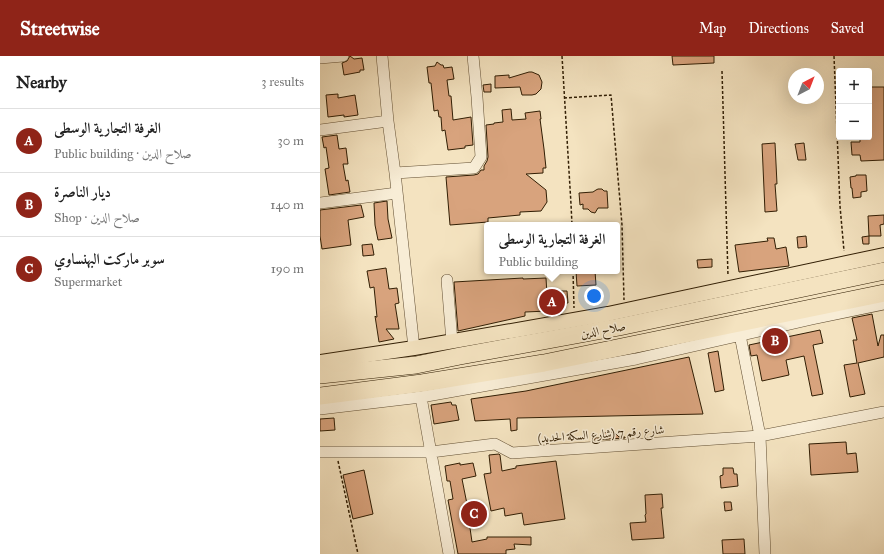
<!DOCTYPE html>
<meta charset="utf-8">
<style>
body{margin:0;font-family:"IM FELL Great Primer",Amiri,serif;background:#f6f6f6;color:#222}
.controls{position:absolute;right:12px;top:12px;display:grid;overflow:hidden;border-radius:4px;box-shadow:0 4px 16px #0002}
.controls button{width:36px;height:36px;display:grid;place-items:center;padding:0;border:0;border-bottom:1px solid #e0e0e0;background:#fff;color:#222;font:20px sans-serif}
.compass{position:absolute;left:468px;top:12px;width:36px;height:36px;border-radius:50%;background:#fff;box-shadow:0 4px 16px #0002;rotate:42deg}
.you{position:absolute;left:274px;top:240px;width:14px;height:14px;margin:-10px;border:3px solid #fff;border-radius:50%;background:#1a73e8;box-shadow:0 0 0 6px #1a73e833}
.badge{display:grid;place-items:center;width:26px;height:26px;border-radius:50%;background:#8f2418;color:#fff;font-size:13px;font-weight:700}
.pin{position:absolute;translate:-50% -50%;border:2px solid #fff;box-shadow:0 1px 4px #0006}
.popup{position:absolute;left:164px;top:166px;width:136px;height:52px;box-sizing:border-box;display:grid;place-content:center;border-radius:4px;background:#fff;filter:drop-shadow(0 1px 3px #0005);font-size:13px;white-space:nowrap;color:#767676}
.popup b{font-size:15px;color:#222}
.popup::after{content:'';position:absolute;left:50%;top:100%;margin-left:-8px;border:8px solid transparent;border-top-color:#fff}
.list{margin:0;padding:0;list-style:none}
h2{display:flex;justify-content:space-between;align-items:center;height:52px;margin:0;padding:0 16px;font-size:17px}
h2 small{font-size:13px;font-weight:400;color:#767676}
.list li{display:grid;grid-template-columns:26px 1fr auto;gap:12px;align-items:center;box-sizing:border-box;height:64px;padding:0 16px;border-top:1px solid #e0e0e0}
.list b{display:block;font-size:15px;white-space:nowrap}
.list p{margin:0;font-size:13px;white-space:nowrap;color:#767676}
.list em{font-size:13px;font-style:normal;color:#767676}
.map{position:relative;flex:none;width:564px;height:498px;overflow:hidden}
header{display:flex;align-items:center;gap:24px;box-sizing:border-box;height:56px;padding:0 20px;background:#8f2418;color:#fff}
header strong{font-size:19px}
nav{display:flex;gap:22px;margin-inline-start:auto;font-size:14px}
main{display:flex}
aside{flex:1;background:#fff}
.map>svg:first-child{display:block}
.building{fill:#d8a37d;stroke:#311e04}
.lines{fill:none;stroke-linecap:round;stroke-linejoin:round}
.minor-casing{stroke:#624f33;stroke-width:12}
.major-casing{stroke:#311e04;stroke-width:16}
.highway-casing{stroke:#311e04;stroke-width:18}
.path{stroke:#311e04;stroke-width:1.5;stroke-dasharray:3 2;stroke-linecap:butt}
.minor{stroke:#f8edd6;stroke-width:11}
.major{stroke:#f4e3c0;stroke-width:14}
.highway{stroke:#f4e3c0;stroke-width:17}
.labels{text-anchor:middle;stroke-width:3;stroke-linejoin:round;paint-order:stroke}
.street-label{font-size:12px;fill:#311e04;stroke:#f8edd6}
</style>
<header>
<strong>Streetwise</strong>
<nav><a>Map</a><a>Directions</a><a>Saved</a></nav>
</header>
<main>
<aside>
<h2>Nearby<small>3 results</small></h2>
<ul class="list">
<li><span class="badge">A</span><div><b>الغرفة التجارية الوسطى</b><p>Public building · صلاح الدين</p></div><em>30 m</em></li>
<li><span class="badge">B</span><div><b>ديار الناصرة</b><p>Shop · صلاح الدين</p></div><em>140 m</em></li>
<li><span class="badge">C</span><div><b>سوبر ماركت البهنساوي</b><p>Supermarket</p></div><em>190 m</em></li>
</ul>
</aside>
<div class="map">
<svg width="564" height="498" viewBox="0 0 564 498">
<rect width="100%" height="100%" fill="#f4e3c0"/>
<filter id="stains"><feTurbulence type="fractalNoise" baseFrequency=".005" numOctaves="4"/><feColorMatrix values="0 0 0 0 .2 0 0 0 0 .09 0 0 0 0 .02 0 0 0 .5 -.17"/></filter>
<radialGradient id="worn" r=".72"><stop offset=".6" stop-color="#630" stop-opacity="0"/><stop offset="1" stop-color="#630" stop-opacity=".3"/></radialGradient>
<path class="building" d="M30 0 34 3 42 2 44 14H40V16L24 19 22 7 27 5Z
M352 0H394V7L353 9Z
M117 6 121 9H123L124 12 132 11 134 23 127 24 129 40H131L133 64 151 61 153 89 145 90V92L128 94 125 74 122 75 121 61H119L118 54 114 55 111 27H109L107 11 115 10Z
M209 16H212L219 19 222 26 221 33 216 38 212 39H202L200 31 175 32V20L189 19V22Z
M171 28V36H164L163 29Z
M549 31H564V104L541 105 540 99H532L531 86H540V81H549Z
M18 38V42L35 39 38 59 24 61V59L8 61 6 39Z
M191 53 192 64 206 63 205 57 220 55 221 63H220L224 93 226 112H223V117L206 118 226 134 227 146 221 155 200 156V159L168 162V166L130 169 126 121 154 119 158 118 161 114H164V110L167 105 168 101 166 69 174 68V67L183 66 182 54Z
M17 79 19 93 26 92 28 108H23L26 125 28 124 30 136 9 139 5 113 9 112 6 91 4 92 2 81Z
M455 87 457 128H455L457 155 445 156 442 88Z
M484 87 486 104H478L475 88Z
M536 119H546L547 135 541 136V141L533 142 532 132H531L530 121 536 120Z
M278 133H282L284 135H287L288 152H278L275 157 271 156 268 153H263V148L260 149 259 137 273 136 276 134Z
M67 145 68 163 72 182 58 184 55 169 54 147Z
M41 149 44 161 28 164 31 189 2 193 0 180V154Z
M564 159V168L560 169 561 180H549L548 160Z
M486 180 487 191 478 192 477 181Z
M549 180V188H543L542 181Z
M447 182H454L456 193 466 191 469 210 419 216 415 189 448 185Z
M52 188 54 199 43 200 42 189Z
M392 203V211L378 212 377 204Z
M66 212 69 233 77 232 79 247 75 248 79 273H66L74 283 59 286 55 260 56 261H57L54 231 50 232 47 215Z
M256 215H275L276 229 257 230Z
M203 222V223L226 222 228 255 205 256V260L138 275 134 226Z
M240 235H247L248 247H241Z
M552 258 558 290 561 279H564V301L538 307 545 338 530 341 524 309 537 307 533 284H537L532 262Z
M500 274 503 287 493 289 503 338 492 340 484 300 466 304 469 319 442 325 437 299 431 300 429 289Z
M398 295 404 334 395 336 388 297Z
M369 301 383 358 197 362V374L191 375 190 363 155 365 151 343 206 335Z
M131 346 132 349H136L139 364 114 368 111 349Z
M14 362 15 374 0 375V363Z
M289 375 296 378 299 381H305V382L273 384V382H279L282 378Z
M526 386 527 398 536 397 538 416 491 419 489 388Z
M179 398 180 399 182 415 196 412V410L236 405 245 463 204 469 202 457 185 460 184 452 171 455 164 418 171 417 169 399Z
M140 407V409L153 407 156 420 142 423 149 458H148L152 486 167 483V481H211V489L194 488 195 493 186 494V498H138L128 444 133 443 130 425H127L125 410Z
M403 412H413L414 418H417L418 430 401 432 400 420 403 419Z
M44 414 53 458 33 463 23 419Z
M342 438 343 452H341L344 482 312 484 310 467 326 466 325 459 326 458 325 439Z
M404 446H411L412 454 405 455Z
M424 483 425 498H403L402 484Z"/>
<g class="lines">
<defs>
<path id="minor" d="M62 0 68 65 75 117 94 292
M0 2 23 0
M0 74 68 65
M75 117 154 112 161 101 157 41 153 0
M0 147 77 137
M127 224 132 286
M420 279 440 380 445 498
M101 341 129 498
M0 353 101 341 316 303 492 263 564 248
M0 396H111L175 388 192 397 440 380 564 356"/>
<path id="major" d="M0 306 94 292 288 258 564 199"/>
<path id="highway" d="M0 319 96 309 140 300 299 271 564 215
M0 340 102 327 224 307 564 237"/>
</defs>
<use href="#minor" class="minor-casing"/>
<use href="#major" class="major-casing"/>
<use href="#highway" class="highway-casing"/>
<path class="path" d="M242 0 251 148 252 169
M514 0 520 150 524 195
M402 15 408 220
M244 42 291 39 302 169 304 244
M253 215 254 252
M18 405 38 498"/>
<use href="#minor" class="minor"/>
<use href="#major" class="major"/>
<use href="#highway" class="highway"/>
</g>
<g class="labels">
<g class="street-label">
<text transform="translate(283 274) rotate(-11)" y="4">صلاح الدين</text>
<text transform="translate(281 378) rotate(-4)" y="4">شارع رقم 7 (شارع السكة الحديد)</text>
</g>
</g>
<rect width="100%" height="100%" filter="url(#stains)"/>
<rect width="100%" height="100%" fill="url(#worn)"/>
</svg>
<div class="controls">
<button>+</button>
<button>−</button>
</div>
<svg class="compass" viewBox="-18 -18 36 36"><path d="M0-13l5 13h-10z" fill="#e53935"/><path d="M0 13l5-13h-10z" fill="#767676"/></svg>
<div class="you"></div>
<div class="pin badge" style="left:232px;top:246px">A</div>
<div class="popup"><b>الغرفة التجارية الوسطى</b>Public building</div>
<div class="pin badge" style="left:455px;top:285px">B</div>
<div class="pin badge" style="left:154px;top:458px">C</div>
</div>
</main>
